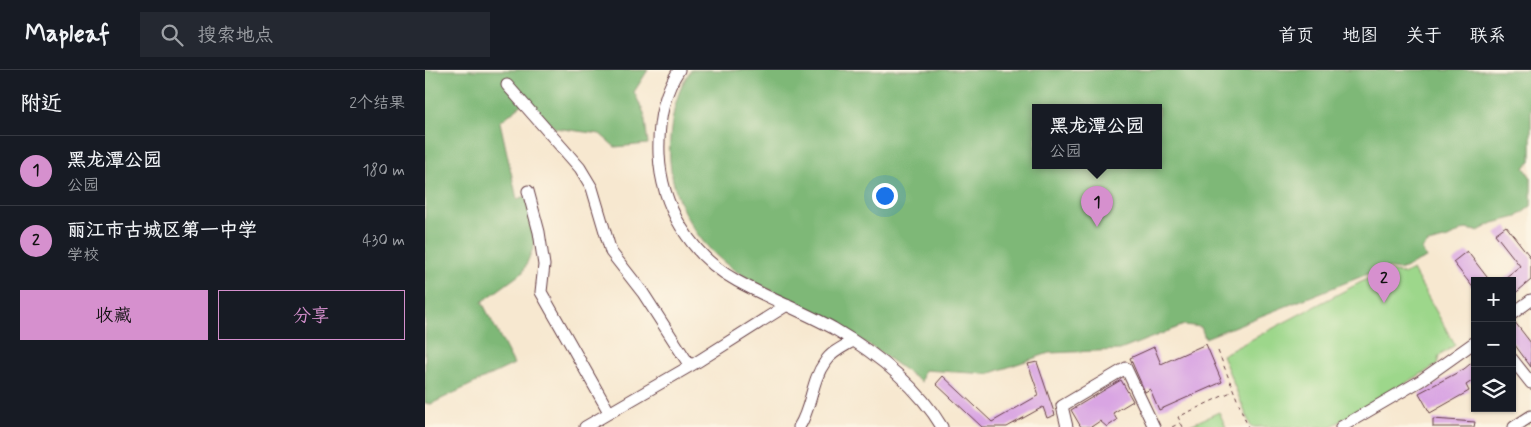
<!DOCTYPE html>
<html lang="zh">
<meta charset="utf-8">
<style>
body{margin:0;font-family:Mynerve,"LXGW WenKai TC",sans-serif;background:#242831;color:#f1f3f6}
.controls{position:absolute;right:15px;bottom:15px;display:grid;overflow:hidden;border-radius:0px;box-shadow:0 1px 4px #0004}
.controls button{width:45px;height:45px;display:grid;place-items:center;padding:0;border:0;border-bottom:1px solid #363941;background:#171b24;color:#f1f3f6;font:25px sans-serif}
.you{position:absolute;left:459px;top:125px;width:18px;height:18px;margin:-12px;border:4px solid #fff;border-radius:50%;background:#1a73e8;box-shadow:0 0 0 8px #1a73e833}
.badge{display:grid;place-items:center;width:32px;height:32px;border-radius:50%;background:#d690ce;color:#111;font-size:16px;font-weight:700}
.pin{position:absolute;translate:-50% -41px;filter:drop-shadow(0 1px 2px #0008)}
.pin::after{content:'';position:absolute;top:26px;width:18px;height:15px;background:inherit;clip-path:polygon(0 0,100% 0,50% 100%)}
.popup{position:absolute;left:607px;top:34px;width:130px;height:65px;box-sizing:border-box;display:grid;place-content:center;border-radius:0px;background:#171b24;filter:drop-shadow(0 1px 4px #0005);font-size:16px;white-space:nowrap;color:#9ea1a6}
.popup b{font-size:19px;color:#f1f3f6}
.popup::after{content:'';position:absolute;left:50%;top:100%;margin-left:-10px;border:10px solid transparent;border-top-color:#171b24}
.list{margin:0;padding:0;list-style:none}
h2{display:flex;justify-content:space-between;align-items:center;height:65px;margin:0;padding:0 20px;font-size:21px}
h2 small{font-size:16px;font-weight:400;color:#9ea1a6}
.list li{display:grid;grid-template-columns:32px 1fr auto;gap:15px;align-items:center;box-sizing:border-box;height:70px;padding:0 20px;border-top:1px solid #363941}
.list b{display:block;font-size:19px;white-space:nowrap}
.list p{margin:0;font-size:16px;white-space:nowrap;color:#9ea1a6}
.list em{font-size:16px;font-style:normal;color:#9ea1a6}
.actions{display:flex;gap:10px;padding:15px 20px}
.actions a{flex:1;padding:11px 0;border:1px solid #d690ce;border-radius:0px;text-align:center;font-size:18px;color:#d690ce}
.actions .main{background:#d690ce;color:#111}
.icon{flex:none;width:28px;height:28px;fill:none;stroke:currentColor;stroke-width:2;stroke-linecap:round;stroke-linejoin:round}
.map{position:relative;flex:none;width:1106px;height:357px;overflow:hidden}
header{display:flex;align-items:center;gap:30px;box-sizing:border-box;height:70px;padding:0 25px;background:#171b24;border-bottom:1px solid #363941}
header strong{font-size:24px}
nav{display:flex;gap:28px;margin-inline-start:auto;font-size:18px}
.search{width:350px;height:45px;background:#242831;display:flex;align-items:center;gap:12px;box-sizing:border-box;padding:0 18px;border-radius:0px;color:#9ea1a6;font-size:19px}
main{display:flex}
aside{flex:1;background:#171b24}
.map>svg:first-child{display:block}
.green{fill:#9dd78b;stroke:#747b5b}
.forest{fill:#7eb877;stroke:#646c51;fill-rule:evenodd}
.building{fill:#d9a5e3}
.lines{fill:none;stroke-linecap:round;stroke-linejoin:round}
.minor-casing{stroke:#643d44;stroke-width:13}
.path{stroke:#643d44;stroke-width:1;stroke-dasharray:4 4;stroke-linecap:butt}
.minor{stroke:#fff;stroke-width:11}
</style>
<header>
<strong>Mapleaf</strong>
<div class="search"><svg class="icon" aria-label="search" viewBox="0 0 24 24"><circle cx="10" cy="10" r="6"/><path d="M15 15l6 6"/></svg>搜索地点</div>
<nav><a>首页</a><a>地图</a><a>关于</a><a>联系</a></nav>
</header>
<main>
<aside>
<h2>附近<small>2个结果</small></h2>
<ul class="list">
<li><span class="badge">1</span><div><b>黑龙潭公园</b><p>公园</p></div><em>180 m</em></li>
<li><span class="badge">2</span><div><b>丽江市古城区第一中学</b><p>学校</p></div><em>430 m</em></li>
</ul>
<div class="actions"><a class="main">收藏</a><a>分享</a></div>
</aside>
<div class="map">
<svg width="1106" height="357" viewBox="0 0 1106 357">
<rect width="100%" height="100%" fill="#fcf5e5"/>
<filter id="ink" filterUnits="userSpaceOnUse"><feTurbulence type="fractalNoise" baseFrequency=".02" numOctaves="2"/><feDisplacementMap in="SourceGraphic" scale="10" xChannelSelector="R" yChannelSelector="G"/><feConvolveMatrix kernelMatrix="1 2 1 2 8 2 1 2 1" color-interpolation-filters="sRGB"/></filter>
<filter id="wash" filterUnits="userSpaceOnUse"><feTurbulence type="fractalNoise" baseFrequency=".0096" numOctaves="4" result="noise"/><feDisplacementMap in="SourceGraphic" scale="20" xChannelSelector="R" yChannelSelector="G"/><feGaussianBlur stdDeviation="1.12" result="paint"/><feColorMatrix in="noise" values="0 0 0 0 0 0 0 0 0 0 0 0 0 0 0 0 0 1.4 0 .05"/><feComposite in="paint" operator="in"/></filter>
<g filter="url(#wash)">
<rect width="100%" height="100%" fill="#f7e8d0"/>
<path class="green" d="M959 200 980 204 988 200 1030 275 1014 286 1012 295 905 357H826L797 285Z
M794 342 801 357H764L763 356Z"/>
<path class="forest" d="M0 0H223L209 22 219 43 223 74 190 77 175 64 130 58 101 31 75 52 92 129 101 126 110 174 98 202 57 232 89 294 6 334 0 333Z
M266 0H1106V92L1099 97 1106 108V136L1092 147 1068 153 1053 161 1040 159 1023 168 1003 173 997 179 1001 188 975 200 958 198 780 268 776 257 759 255 695 280 624 283 563 304 499 300 496 312C461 286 426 262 388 241 365 228 340 219 317 205 270 177 240 123 245 68 247 45 252 19 266 0ZM611 38H733V96H611Z"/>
<g id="blocks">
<path class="building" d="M1081 156 1106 188V210L1087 226V211H1076L1095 196 1070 164Z
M1042 181 1065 211H1050V220L1028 192Z
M1087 251H1089L1106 273V297L1087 271Z
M781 274 797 312 734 340 725 319 720 322 705 288 729 277 736 294Z
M1050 290V309L1041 315 1044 321 1005 343 994 323 1039 299Z
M612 292 630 345 622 348 618 337 582 357H557L511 314 518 306 567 352 614 325 603 294Z
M696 310 708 331 688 343 692 350 682 357 675 351 666 357H656L646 340Z
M1008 349 1050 352 1049 357H1008Z"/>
</g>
</g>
<g filter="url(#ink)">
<use href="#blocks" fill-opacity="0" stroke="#643d44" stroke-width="1"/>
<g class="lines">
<defs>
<path id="minor" d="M254 0C238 24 233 55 234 84 236 136 266 186 312 211 343 228 377 241 408 258 449 282 492 315 517 357
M82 15 155 98 167 118 186 182 218 223 265 296
M103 121 114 162 119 195 116 222 184 342
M1087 244 1106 230
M1087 289 1106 313
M160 357 272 292 362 235
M374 357C387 337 386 311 400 292 406 282 418 277 428 271
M642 357 637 336 701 298 729 357
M916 357 995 311 1050 272
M1089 357 1106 346"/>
</defs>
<use href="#minor" class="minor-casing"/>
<path class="path" d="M793 281 823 357
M747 357 755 353
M758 357 753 347 808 321"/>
<use href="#minor" class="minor"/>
</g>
</g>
</svg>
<div class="controls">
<button>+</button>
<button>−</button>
<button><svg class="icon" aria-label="layers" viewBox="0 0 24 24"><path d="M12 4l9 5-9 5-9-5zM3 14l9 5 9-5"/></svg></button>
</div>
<div class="you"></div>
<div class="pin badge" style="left:672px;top:157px">1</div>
<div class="popup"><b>黑龙潭公园</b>公园</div>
<div class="pin badge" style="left:959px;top:233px">2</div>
</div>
</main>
